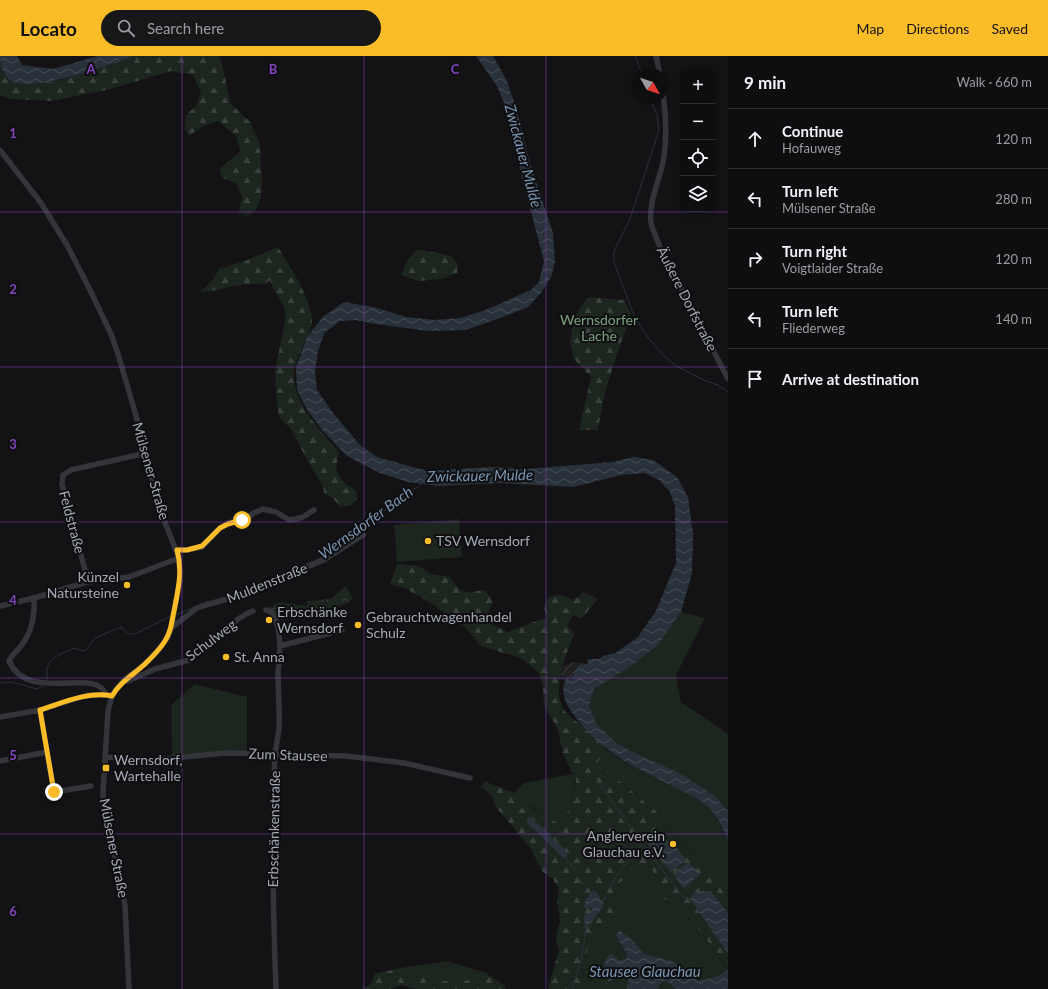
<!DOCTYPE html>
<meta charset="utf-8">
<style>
body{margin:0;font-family:Lato,sans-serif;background:#171719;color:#f1f3f6}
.controls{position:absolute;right:12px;top:12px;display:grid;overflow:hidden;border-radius:8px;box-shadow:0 2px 6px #0003}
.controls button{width:36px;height:36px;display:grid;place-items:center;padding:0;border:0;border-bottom:1px solid #2e2e30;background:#0e0e10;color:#f1f3f6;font:20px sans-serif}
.compass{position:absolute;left:632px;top:12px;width:36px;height:36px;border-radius:50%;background:#0e0e10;box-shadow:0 2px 6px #0003;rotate:129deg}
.stop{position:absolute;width:12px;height:12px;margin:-9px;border:3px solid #fabc27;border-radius:50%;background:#fff}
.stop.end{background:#fabc27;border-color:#fff;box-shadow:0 1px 4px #0008}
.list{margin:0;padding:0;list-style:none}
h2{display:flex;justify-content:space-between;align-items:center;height:52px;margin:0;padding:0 16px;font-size:17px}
h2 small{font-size:13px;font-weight:400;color:#9b9c9f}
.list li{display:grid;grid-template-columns:26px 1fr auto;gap:12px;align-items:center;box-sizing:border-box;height:60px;padding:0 16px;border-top:1px solid #2e2e30}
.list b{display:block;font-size:15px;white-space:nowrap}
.list p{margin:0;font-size:13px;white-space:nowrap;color:#9b9c9f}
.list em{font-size:13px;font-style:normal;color:#9b9c9f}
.icon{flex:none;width:22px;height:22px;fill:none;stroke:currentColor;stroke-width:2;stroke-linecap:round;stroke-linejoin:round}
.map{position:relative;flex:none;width:728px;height:933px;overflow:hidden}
header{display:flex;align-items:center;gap:24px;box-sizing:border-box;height:56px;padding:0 20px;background:#fabc27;color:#111}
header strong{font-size:19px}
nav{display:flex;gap:22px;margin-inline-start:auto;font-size:14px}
.search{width:280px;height:36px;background:#171719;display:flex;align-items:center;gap:10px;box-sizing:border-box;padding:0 14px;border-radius:22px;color:#9b9c9f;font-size:15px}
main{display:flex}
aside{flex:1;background:#0e0e10}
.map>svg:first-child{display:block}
.industrial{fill:url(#industrial-furrows)}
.green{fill:#1d251f}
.forest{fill:url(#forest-firs)}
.park{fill:url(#park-crowns)}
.water{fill:url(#water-waves)}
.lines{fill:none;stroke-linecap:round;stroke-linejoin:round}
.stream{stroke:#29323a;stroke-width:1}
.river{stroke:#29323a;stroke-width:7}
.minor{stroke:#34353a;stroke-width:5.5}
.route{stroke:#fabc27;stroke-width:5}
.grid{fill:none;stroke:#8345bd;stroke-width:1;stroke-opacity:0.55}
.poi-dot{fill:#fabc27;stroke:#0f0e10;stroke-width:1.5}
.labels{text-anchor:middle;stroke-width:4;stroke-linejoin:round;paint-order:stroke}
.street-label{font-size:14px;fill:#a4a9b6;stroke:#0f0e10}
.park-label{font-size:14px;fill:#7aa27f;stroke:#0f0e10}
.poi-label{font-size:14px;fill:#a4a9b6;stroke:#0f0e10;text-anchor:start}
.water-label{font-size:15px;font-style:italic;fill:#7996b3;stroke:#0f0e10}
.grid-label{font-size:13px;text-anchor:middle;font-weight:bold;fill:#8345bd;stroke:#0f0e10;stroke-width:4;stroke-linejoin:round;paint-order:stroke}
</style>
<header>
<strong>Locato</strong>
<div class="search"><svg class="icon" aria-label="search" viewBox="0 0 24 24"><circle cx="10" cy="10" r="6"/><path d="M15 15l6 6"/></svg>Search here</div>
<nav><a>Map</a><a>Directions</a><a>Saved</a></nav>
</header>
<main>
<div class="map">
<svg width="728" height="933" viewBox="0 0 728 933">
<defs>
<pattern id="industrial-furrows" width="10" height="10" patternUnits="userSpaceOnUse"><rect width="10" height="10" fill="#201f22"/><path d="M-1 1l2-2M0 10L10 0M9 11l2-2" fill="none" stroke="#3d3d40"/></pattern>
<pattern id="forest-firs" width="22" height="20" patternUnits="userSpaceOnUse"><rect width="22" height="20" fill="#1d251f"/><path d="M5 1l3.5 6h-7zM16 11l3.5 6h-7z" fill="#3b423d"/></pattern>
<pattern id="park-crowns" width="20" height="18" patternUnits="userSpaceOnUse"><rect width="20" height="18" fill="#1d251f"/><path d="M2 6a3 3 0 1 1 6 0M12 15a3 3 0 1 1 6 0" fill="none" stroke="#3b423d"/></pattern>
<pattern id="water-waves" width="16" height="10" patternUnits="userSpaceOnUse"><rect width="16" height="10" fill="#29323a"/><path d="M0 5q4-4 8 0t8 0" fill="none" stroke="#454d54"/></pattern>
</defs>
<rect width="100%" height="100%" fill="#131315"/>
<path class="industrial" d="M573 606 588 608 571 625 566 622 565 625 560 623 563 610Z"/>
<path class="green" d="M459 463 462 501 397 506 394 469Z
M681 556 705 562 676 619 681 646 728 678V755L715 740 614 685 596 667 589 650 594 633 631 610 658 589Z
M195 628 247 641V697L172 701 171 649Z
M606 693 618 702 651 720 686 736 709 752 718 764 728 785V840C709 812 684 788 659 765L662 760 597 707Z
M573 718C578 734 569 750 564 765L559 767C541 759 529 750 515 737L523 727Z
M649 808 660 827 663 842 684 856 703 879 728 914 715 921 699 925 673 905 645 898 632 884 616 880 627 898 626 903 619 904 612 897 616 921 622 913 626 912 629 922 626 933H582L583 907 592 880 608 871 613 860V844L619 828 634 810Z
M447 905 486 917 478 924 442 925 406 919 400 912Z
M663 925 668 926 676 933H657Z"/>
<path class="forest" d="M134 0H220L231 48 250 66 260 88 262 128 261 141 256 154 247 160 239 156 242 141 236 127 222 122 220 112 240 96 237 81 218 65 203 70 189 80 185 74 186 59 196 50 201 36 193 19 171 15 107 34 51 45 10 43 0 39V4L4 18 36 28 61 24Z
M278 191C289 209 312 244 312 265 311 278 302 289 298 301 296 307 293 313 294 319 294 350 321 374 339 396 333 419 338 423 356 435L357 443 350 450 340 451 333 442 324 437 323 430 307 404 291 373 279 361 277 346 275 315 286 261 283 249 274 234 270 224 265 228C253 228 241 228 229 231 219 233 211 236 200 236L213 224 219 213 245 205Z
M418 193 451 200 458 208 457 217 442 223 419 225 401 219 406 206Z
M588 241 625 244 631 260C617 297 603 335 598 374H579L591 321 574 303 570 286 574 261Z
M397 508 419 510 431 518 450 521C463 539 463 537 485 534L493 546 485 565 507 576 547 561 544 552 547 542 558 538 574 544 583 536 598 543 582 562 573 559 567 570 575 577C566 597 552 631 563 652 568 661 577 665 584 671 592 678 599 686 606 693L597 707 662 760 659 765C672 777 725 827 728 841 728 846 728 852 728 857L711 835 690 843 728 898V913L703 879 684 856 663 842 660 827 649 808 634 810 619 828 613 844V860L608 871 592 880 583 907 582 933H548L559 895 556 881 560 866 557 845 559 833 553 823 542 815 531 793 496 751 491 739 480 730 486 726 515 737 534 754 558 767 564 765 572 743 576 726 563 697 557 671 544 650 543 630 539 617 521 602 481 590 465 571 432 548 407 533 390 528Z
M400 912 406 919 442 925 478 924 486 917 505 930 506 933H415L402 929 389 933H362L371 928 375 918Z"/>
<path class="park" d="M346 530 353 543C337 553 320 556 302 557L301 555 299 556V558L285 555V558L275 559 273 554 269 552 280 546 306 550 308 545 331 543Z"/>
<path class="water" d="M0 0H17L22 9 53 13 98 0H134C105 10 45 33 17 27 5 25 0 10 0 0Z
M476 0H493L507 25 516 52 530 107 553 177 555 206 551 221 541 237 528 251 495 264 465 274 429 275 376 268 355 264 340 265 324 277 318 295 315 315 317 334 333 357 360 389 377 401 427 415 491 411 526 413 613 406 634 401 653 404 677 421 688 441 693 478 692 517 681 556 658 589 631 610 594 633 589 650 596 667 614 685 631 695 681 718 715 740 728 755V785C723 773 718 760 708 751 691 737 671 730 652 720 623 706 597 689 577 663 567 650 559 639 566 622L571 624 578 610 588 608 587 603H599L603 600 615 597 637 582 656 555 676 507 675 450 670 436 659 424 645 417 621 419 573 431 499 427 439 430 408 426 380 417 347 400 323 375 308 355 297 334 296 311 307 281 323 261 344 246 373 251 407 261 434 264 460 262 483 255 531 234 539 226 544 205 522 122 505 49 497 30Z
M653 777 659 778 667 788 682 798 686 804 671 816 648 788 647 783Z
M688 806 700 818 684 833 673 818Z
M593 835 597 836 600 844 604 847 602 852 586 873H585L584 860 592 854 590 851 585 853C583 847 588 839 593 835Z
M700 835H711L728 857V898L690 843 694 837Z
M619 874 632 884 645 898 673 905 699 925 715 921 728 914V933H676L668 926 663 925 657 933H626L629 922 626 912 622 913 616 921 609 926 604 920 605 904 611 897 619 904 626 903 627 898 616 880Z"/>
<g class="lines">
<path class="stream" d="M635 0 642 18
M650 42 657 59 659 74 630 163 614 195V206L634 260 649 283 665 301 675 309 703 324 718 329 728 336
M232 539 321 502 371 467 377 460 423 427
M176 559 208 545
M46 625C48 620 47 618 47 613 49 600 65 597 74 592L83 595 86 594 95 582 118 572H122L129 578H135L171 560
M0 627C12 624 25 630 37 633L43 630
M596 723 642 787 682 840 690 843
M564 798 574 814
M577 820 583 829
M585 832 590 837
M603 846C611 823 627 806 642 788
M572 933 581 905 586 873"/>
<path class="river" d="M530 765 542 776 564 798"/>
<path class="minor" d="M656 0 660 18
M662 33C666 55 667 78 664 101 661 122 648 145 651 167 653 175 657 183 660 191L728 323
M0 94 41 147 67 189 90 234 111 278 118 298 137 363 160 454 179 502 180 525 171 572 168 581 159 593 145 608 124 624 117 632 112 640 108 655 103 737 104 749 125 849 129 933
M177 494H187L202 491 220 472 228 467 242 464 254 457 263 453 276 456 289 464 296 463 303 461 314 454
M87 526 129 521 179 502
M34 542C35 559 32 576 21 590 17 596 12 598 9 605 29 649 96 609 106 639
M0 550 34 542 87 526 85 514 62 428 63 419 71 414 146 397
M266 554C274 555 275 561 277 569 282 584 279 602 278 617 278 636 280 654 279 672 278 681 276 690 275 699 271 777 273 855 276 933
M171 572 197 552 206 549 234 541 324 504 363 479
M280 590 342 574
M124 624 128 625 155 613 189 604 195 600 228 570 246 558 253 555
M40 654 54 736 91 730
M0 661 40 654 88 639H110
M105 701 154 704 225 697 346 700 404 707 470 722
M0 705 47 696"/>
</g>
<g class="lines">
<path class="route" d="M54 736 40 654C62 647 88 635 112 640 120 626 133 619 145 608 153 600 164 590 168 579 172 571 172 563 174 555 178 534 183 515 177 494H187L202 490 220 472 228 468 242 464"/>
</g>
<path class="grid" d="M182 0V933M364 0V933M546 0V933M0 156H728M0 311H728M0 466H728M0 622H728M0 778H728"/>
<g class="poi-dot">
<circle cx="428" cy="485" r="4"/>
<circle cx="127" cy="529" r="4"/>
<circle cx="269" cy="564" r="4"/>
<circle cx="358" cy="569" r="4"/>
<circle cx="226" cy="601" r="4"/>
<rect x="102" y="708" width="8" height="8" rx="2"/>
<circle cx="673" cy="788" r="4"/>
</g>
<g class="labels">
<g class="street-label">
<text transform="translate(687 243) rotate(63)" y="5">Äußere Dorfstraße</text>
<text transform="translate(151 415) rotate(74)" y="5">Mülsener Straße</text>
<text transform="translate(72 466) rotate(75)" y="5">Feldstraße</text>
<text transform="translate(267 527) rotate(-22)" y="5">Muldenstraße</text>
<text transform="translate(211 584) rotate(-37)" y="5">Schulweg</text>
<text transform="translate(288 699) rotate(2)" y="5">Zum Stausee</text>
<text transform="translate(274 773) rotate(-89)" y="5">Erbschänkenstraße</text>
<text transform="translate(114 792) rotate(79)" y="5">Mülsener Straße</text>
</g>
<g class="park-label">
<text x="599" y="269">Wernsdorfer<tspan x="599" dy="16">Lache</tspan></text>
</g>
<g class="poi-label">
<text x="436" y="490">TSV Wernsdorf</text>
<text x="119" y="526" text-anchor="end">Künzel<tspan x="119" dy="16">Natursteine</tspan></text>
<text x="277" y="561">Erbschänke<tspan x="277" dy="16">Wernsdorf</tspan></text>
<text x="366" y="566">Gebrauchtwagenhandel<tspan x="366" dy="16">Schulz</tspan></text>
<text x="234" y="606">St. Anna</text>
<text x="114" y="709">Wernsdorf,<tspan x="114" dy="16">Wartehalle</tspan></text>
<text x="665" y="785" text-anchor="end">Anglerverein<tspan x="665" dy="16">Glauchau e.V.</tspan></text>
</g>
<g class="water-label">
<text transform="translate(523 100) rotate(75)" y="5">Zwickauer Mulde</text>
<text transform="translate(480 420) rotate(-1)" y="5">Zwickauer Mulde</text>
<text transform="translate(366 467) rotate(-36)" y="5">Wernsdorfer Bach</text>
<text x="645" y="921">Stausee Glauchau</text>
</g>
</g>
<g class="grid-label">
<text x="91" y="18">A</text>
<text x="273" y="18">B</text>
<text x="455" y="18">C</text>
<text x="13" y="82">1</text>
<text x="13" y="238">2</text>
<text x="13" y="393">3</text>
<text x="13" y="549">4</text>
<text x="13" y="704">5</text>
<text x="13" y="860">6</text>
</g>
</svg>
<div class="controls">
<button>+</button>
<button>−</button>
<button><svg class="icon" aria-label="locate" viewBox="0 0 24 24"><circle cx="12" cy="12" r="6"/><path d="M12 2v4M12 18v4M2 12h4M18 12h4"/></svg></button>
<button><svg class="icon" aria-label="layers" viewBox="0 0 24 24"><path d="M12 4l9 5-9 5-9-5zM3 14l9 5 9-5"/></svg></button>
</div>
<svg class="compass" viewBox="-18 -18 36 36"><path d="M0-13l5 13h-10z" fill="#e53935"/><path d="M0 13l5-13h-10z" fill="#9b9c9f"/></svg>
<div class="stop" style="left:242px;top:464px"></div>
<div class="stop end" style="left:54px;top:736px"></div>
</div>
<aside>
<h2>9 min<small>Walk · 660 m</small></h2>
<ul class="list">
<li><svg class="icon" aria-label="ahead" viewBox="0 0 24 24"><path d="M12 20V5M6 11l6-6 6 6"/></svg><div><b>Continue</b><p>Hofauweg</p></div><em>120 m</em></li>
<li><svg class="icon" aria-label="left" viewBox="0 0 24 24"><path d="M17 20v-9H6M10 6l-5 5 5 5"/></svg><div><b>Turn left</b><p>Mülsener Straße</p></div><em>280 m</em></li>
<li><svg class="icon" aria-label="right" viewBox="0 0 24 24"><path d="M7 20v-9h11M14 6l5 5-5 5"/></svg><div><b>Turn right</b><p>Voigtlaider Straße</p></div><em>120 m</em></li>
<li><svg class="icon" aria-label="left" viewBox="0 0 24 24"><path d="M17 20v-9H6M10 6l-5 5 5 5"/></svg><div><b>Turn left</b><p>Fliederweg</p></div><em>140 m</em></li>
<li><svg class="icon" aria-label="arrive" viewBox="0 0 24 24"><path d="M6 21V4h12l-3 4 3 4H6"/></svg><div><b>Arrive at destination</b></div></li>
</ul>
</aside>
</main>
